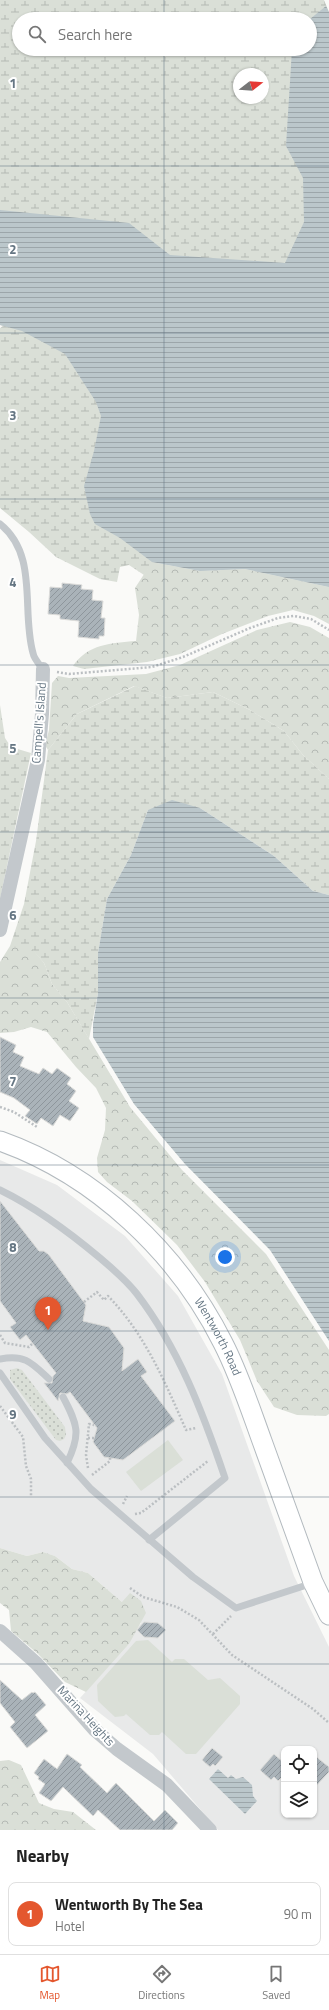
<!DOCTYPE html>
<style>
body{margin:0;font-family:"Titillium Web",sans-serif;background:#f6f6f6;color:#222}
.controls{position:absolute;right:12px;bottom:12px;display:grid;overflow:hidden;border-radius:8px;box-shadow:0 1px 3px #0004}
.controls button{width:36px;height:36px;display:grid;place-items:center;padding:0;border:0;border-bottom:1px solid #e0e0e0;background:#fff;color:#222;font:20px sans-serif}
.compass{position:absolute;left:233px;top:68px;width:36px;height:36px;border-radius:50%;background:#fff;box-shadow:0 1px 3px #0004;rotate:73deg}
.you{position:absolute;left:225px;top:1257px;width:14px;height:14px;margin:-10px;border:3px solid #fff;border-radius:50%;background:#1a73e8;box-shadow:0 0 0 6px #1a73e833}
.badge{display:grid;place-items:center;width:26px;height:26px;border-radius:50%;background:#e4572e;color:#fff;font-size:13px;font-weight:700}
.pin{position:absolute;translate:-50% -33px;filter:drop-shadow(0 1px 2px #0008)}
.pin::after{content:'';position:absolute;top:21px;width:14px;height:12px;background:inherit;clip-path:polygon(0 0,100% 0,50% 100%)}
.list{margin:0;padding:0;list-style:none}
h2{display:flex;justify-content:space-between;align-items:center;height:52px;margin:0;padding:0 16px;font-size:17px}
h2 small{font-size:13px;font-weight:400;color:#767676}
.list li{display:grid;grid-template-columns:26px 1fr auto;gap:12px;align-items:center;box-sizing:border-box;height:64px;margin:0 8px 8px;padding:0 8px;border:1px solid #e0e0e0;border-radius:8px}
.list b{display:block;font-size:15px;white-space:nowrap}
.list p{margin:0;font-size:13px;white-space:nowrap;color:#767676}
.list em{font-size:13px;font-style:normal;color:#767676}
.icon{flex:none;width:22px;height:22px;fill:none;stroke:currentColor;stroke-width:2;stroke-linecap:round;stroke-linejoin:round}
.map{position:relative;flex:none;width:329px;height:1830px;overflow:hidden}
.search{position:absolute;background:#fff;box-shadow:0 1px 3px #0004;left:12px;right:12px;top:12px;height:44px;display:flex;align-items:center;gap:10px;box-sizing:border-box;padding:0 14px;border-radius:22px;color:#767676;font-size:15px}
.sheet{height:124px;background:#fff}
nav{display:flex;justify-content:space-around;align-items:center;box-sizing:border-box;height:56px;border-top:1px solid #e0e0e0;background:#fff;font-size:11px;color:#767676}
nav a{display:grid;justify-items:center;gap:2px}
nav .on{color:#e4572e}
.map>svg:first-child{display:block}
.built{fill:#e8e9e9;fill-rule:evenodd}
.grass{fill:url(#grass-dots)}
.forest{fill:url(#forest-crowns)}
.wetland{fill:url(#wetland-marsh);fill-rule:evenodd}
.park{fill:#dadfd7}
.water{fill:url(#water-rules)}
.building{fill:url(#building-hatch);stroke:#dcdcda}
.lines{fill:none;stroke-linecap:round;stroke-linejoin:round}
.secondary-casing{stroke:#b3babf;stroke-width:21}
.path{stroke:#bbbfc2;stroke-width:2.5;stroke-dasharray:2 2;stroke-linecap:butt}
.service{stroke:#c3c8cc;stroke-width:7}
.minor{stroke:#c3c8cc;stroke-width:14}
.secondary{stroke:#fff;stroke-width:19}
.grid{fill:none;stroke:#657683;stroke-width:1;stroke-opacity:0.55}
.labels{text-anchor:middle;stroke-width:4;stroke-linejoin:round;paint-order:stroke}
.street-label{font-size:12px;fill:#657683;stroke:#fff}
.grid-label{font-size:13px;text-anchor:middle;font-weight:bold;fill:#657683;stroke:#fff;stroke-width:4;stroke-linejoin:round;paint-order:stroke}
</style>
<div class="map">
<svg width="329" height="1830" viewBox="0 0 329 1830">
<defs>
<pattern id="grass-dots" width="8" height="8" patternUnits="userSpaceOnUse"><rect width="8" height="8" fill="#dadfd7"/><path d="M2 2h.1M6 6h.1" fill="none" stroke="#b4b9b4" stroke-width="1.8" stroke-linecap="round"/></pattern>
<pattern id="forest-crowns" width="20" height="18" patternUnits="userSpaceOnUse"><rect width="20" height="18" fill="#dadfd7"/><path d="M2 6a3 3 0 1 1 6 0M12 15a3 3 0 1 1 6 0" fill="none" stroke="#b4b9b4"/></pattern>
<pattern id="wetland-marsh" width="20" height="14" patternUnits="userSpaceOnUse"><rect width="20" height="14" fill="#dadfd7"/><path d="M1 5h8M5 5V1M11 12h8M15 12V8" fill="none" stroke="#b4b9b4"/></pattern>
<pattern id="water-rules" width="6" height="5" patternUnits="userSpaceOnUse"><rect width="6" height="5" fill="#bbc7cb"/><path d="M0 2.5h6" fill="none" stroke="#9ca6aa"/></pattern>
<pattern id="building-hatch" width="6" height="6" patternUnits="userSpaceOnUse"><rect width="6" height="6" fill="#aab3b9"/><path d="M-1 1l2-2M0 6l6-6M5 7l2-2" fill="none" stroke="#8e969c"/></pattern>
</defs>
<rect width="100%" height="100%" fill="#fafaf8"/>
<path class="built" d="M0 1160 57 1185 125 1236 178 1296 222 1374 294 1576 329 1647V1830H218L153 1754 80 1698 129 1644 134 1632 141 1623 122 1602 88 1573 72 1569 55 1556 43 1552 27 1556 0 1548ZM284 1749H314V1815H284Z"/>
<path class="grass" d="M17 1368 22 1370 65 1427 66 1435 64 1439 60 1441 56 1440 10 1379V1370Z"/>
<path class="forest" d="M152 562 200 571 245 569 329 587V624L314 616 293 610 268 616 222 634 180 654 147 662 84 669 73 666C88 644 111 643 136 641L139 615 135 588Z
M290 622 310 627 329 638V779L303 755 284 731 250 710 213 692 167 698 134 686 77 714 48 750 45 745 49 730 52 683 58 676 69 678 146 674 180 665 257 630Z
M10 946H30L44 963 52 984 67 1002 130 1107 182 1170 266 1254 329 1350V1414L326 1416 297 1415 274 1407 257 1381 240 1340 205 1282 177 1245 132 1201 107 1182 98 1172 97 1158 105 1130 106 1108 96 1088 76 1067 47 1032 31 1027 14 1032 0 1033V962Z
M0 1548 27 1556 43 1552 55 1556 72 1569 88 1573 122 1602 130 1593 141 1601 146 1613 129 1644 86 1692 65 1682 38 1654 11 1631 9 1610 0 1603Z
M9 1760 21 1765 39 1803 54 1809 73 1812 96 1830H0V1761Z"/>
<path class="wetland" d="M0 0H324L329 12V587L245 569 200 571 153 562 144 575 129 565 120 567 117 582 100 579 56 557 29 532 0 508V328L3 326 0 325ZM19 19H310V49H19ZM239 74H263V98H239Z
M135 686 167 698 213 692 250 710 284 731 303 755 329 779V895L313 891 274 856 200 808 148 810 131 855 107 899 98 953V993L89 1039 67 1002 52 984 44 963 30 947 10 946 24 904 36 841 48 750 77 714Z
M0 705 5 738 11 747 31 753 0 899Z"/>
<path class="park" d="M168 1440 183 1460 141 1491 126 1472Z
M148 1640 172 1662 175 1659H184L208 1680 220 1678 240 1696V1704L196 1754H186L162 1732 159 1735H150L126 1714 124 1716 115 1717 98 1701 97 1685 136 1641Z"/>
<path class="water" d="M326 6 329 12V587L245 569 200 571 152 562 120 538 95 524 90 514 84 486 94 451 101 416 96 402 65 354 22 331 0 325V210L129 223 170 255 285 263 304 222 303 178 286 146 292 49H310V19Z
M172 800 200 808 274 856 313 891 329 895V1341L270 1250 185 1164 134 1104 93 1037V1024L98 993V953L107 899 131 855 148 810Z
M218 1769 228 1778 231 1775 236 1779 243 1777 252 1785 253 1796 257 1801 245 1814 209 1779Z"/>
<path class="building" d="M62 583 82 585 81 589 93 590 92 600 103 601 101 618H105L104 636H99V639L78 637 79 621 60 619V615L48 614 50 587 62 588Z
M0 1037 16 1045 13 1052 24 1057 20 1066 39 1074 43 1068 52 1074 57 1068 71 1078 67 1084 76 1091 69 1101 79 1108 70 1121 60 1115 53 1126 41 1118 37 1124 25 1116 30 1110 14 1098 0 1092Z
M0 1201 39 1251H44L49 1255 86 1305 83 1321 109 1327 124 1348 122 1371 138 1359 147 1372 141 1376 175 1421 123 1460 104 1457 93 1442 97 1428 70 1392 67 1394 60 1393 58 1401 44 1383H52L53 1376 56 1373 26 1335 20 1340 10 1327 16 1323 0 1301Z
M144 1622 158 1623 166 1630 158 1638 144 1637 137 1630Z
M0 1680 22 1700 32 1692 33 1693 35 1692 46 1705 35 1715 48 1731 27 1748 10 1727 15 1722 0 1703Z
M212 1748 223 1757 215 1766 213 1764 210 1767 202 1760Z
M67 1754 82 1765 80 1767 107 1793 116 1783 154 1821 165 1810 178 1823 172 1830H120L98 1810 93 1816 63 1787 51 1801 39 1793 45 1784 38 1779 39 1777 34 1773 44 1759 57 1769Z
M274 1754 284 1763V1775L278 1781 274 1777 271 1780 260 1770Z
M314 1755 329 1767V1772L314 1788Z"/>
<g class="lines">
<defs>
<g id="secondary">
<path id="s1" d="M0 1141C96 1175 178 1253 223 1343 239 1374 250 1408 262 1441 279 1488 296 1535 313 1582L329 1615"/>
</g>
</defs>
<use href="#secondary" class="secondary-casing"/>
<path class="path" d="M57 672 69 674 152 667 183 657 250 628 278 618 294 616 311 619 329 630
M0 1107 14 1112 37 1127
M84 1302 97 1292 104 1300 108 1296C145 1334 165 1382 186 1430L196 1428
M0 1335 5 1343 29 1347 33 1343
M0 1406 23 1437 26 1466 31 1479V1497
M88 1438H94
M88 1468 86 1455 89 1424 94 1425
M92 1475 110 1461V1458
M123 1504 127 1496
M135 1514 141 1513 208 1461
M130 1588 143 1597 177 1607 199 1620 232 1655 313 1709 329 1723
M213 1634 231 1616"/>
<path class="service" d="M0 524C39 555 21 611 33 653 34 659 39 664 43 669
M0 1190C37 1208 69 1232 100 1258 113 1269 127 1281 137 1294 179 1349 203 1413 225 1478L149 1540
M0 1359C25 1354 32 1363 49 1379
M0 1373 45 1438 91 1489 193 1577 236 1608 313 1583
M63 1397C78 1425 81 1434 67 1463"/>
<path class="minor" d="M0 930 38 760 42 714 43 669
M0 1631 36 1663 95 1730 117 1749 167 1785 210 1830"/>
<use href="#secondary" class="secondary"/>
</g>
<path class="grid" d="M164 0V19M164 49V1830M0 166H329M0 333H329M0 499H329M0 665H329M0 832H329M0 998H329M0 1165H329M0 1331H329M0 1497H329M0 1664H329"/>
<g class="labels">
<g class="street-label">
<text transform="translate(39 723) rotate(-86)" y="4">Campell's Island</text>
<text dy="4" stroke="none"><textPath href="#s1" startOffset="300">Wentworth Road</textPath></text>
<text transform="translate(86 1716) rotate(47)" y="4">Marina Heights</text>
</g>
</g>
<g class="grid-label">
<text x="13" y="88">1</text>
<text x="13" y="254">2</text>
<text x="13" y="420">3</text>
<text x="13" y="587">4</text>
<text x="13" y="753">5</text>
<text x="13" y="920">6</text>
<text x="13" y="1086">7</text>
<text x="13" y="1252">8</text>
<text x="13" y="1419">9</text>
</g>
</svg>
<div class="controls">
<button><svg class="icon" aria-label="locate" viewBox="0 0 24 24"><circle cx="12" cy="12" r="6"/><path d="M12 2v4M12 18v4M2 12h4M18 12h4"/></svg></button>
<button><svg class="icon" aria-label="layers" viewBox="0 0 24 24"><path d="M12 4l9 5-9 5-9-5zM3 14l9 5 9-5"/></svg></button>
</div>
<svg class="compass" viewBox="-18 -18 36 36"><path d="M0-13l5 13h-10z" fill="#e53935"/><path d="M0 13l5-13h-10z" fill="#767676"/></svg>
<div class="you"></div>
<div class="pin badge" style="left:48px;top:1330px">1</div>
<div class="search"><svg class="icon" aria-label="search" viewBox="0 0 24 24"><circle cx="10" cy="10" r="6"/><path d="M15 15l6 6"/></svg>Search here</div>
</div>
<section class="sheet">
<h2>Nearby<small></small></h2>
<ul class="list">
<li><span class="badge">1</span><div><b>Wentworth By The Sea</b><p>Hotel</p></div><em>90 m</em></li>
</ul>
</section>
<nav>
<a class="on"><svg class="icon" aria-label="map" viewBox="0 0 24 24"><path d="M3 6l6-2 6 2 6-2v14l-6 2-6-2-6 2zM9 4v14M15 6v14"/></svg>Map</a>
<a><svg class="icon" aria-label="directions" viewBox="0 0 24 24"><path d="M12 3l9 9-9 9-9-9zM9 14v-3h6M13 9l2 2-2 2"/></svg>Directions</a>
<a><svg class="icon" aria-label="saved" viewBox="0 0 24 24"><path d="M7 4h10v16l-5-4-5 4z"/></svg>Saved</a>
</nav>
